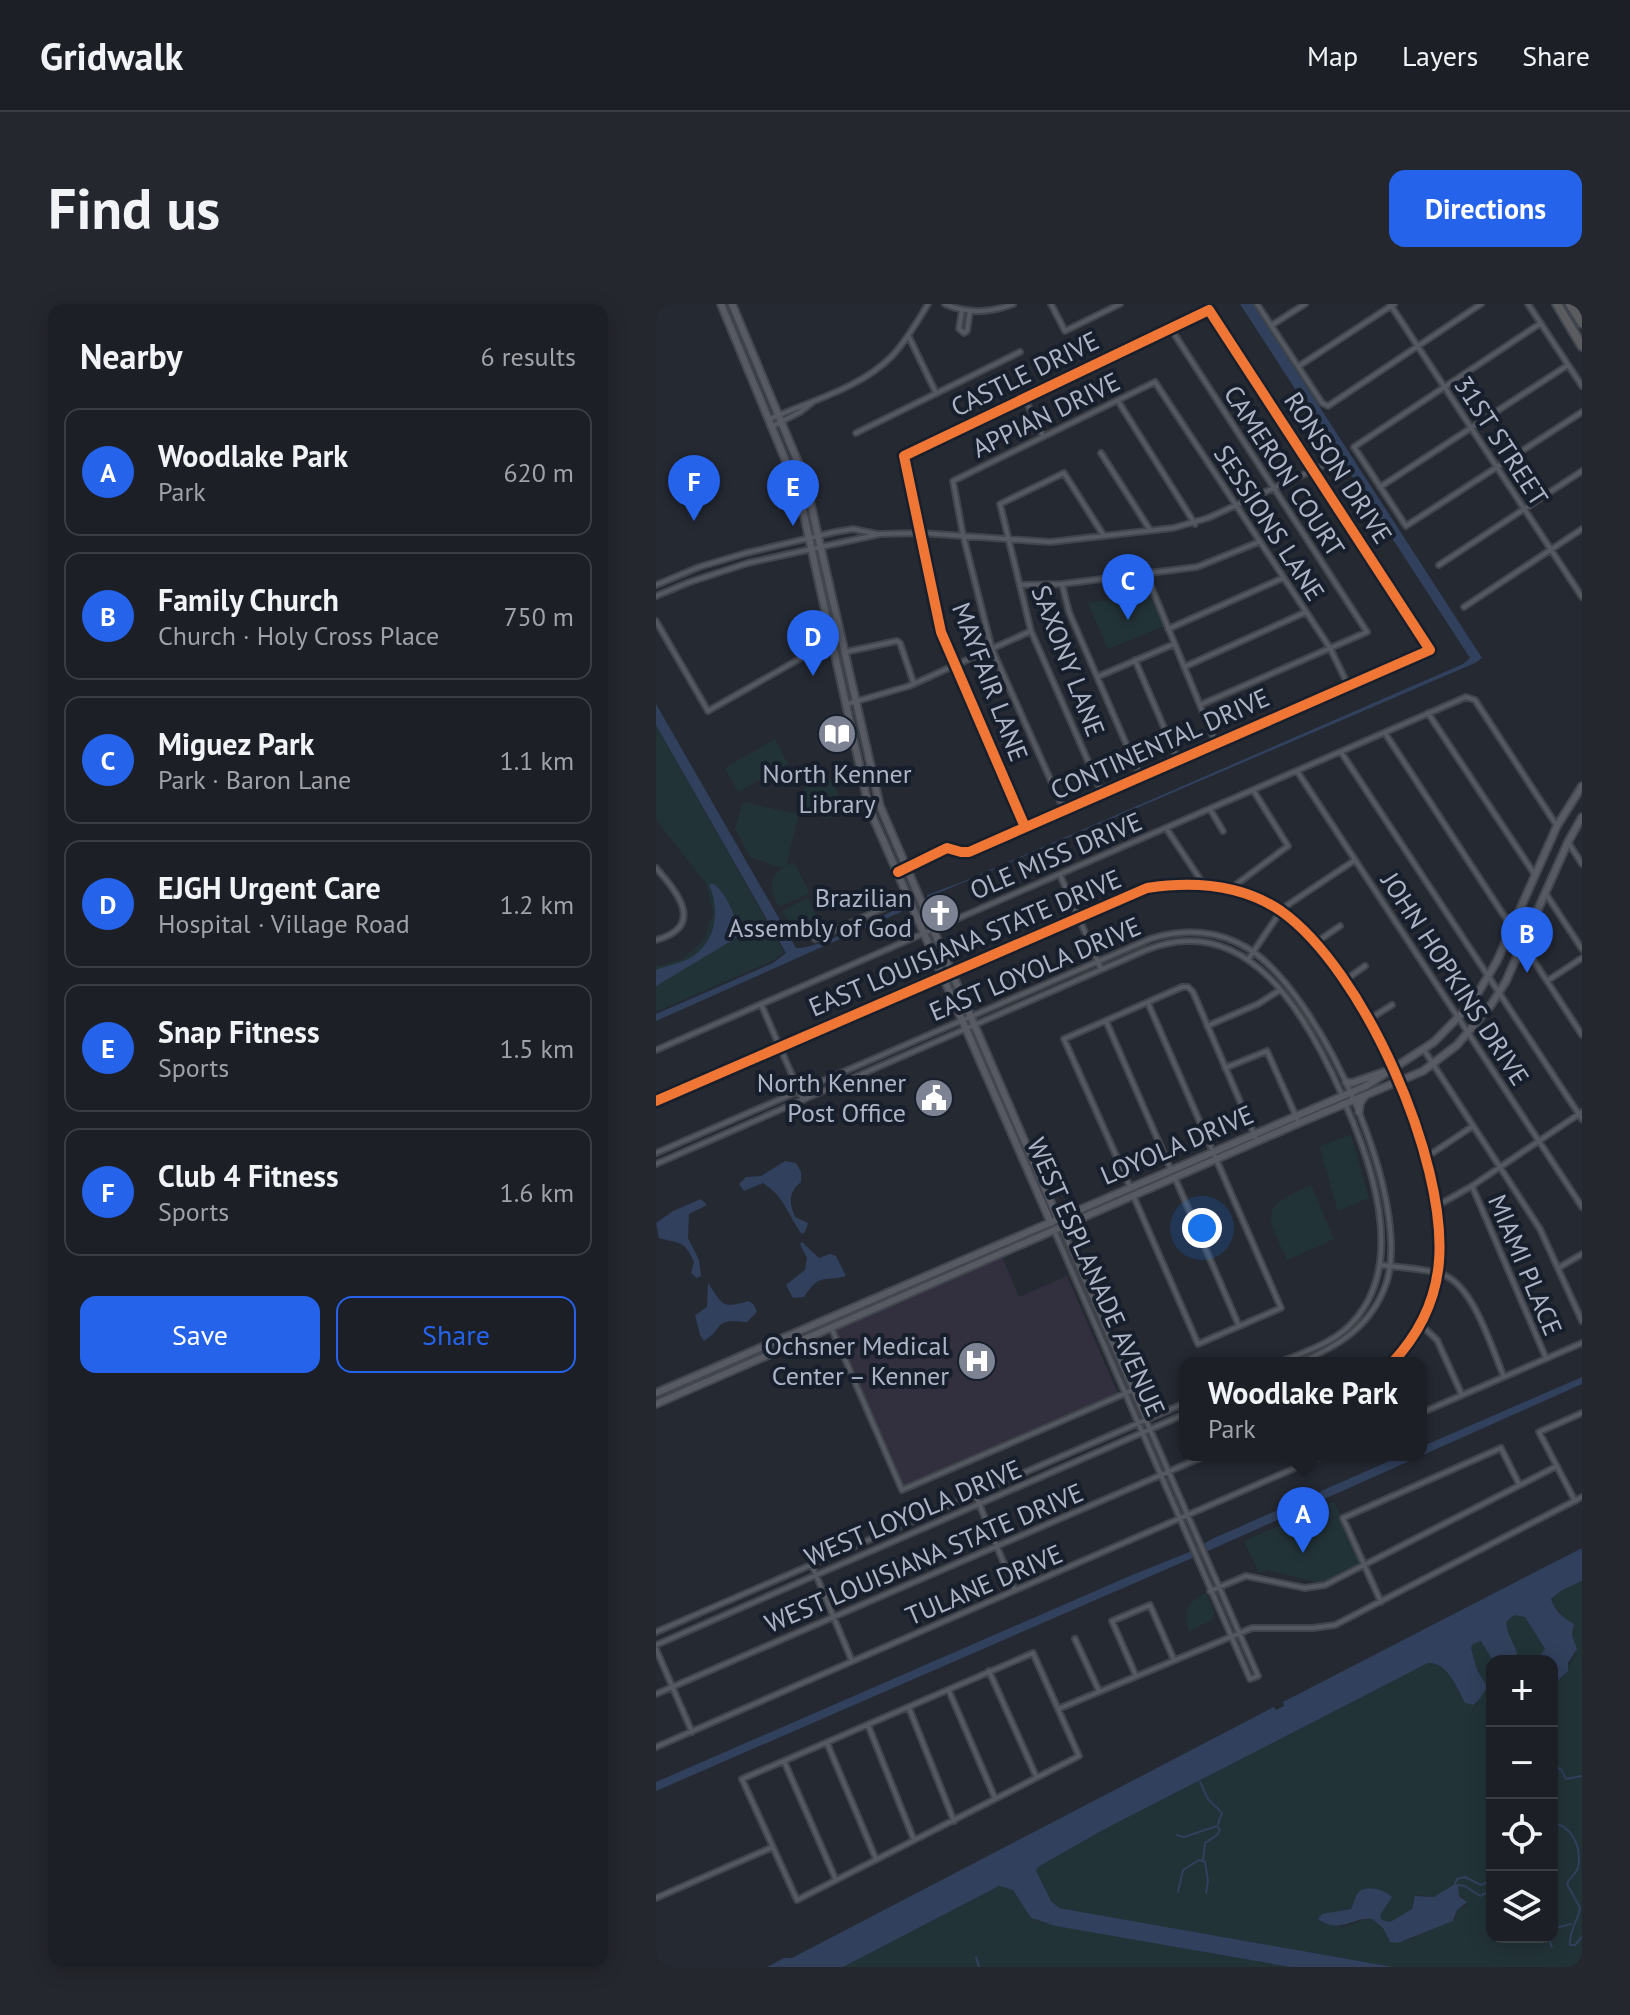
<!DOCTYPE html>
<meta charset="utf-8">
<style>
body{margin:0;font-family:"PT Sans",sans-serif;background:#25272e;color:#f1f3f6}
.controls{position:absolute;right:24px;bottom:24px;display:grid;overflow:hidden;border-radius:16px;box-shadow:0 4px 20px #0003}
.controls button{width:72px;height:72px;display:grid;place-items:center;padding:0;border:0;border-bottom:2px solid #3a3d43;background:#1c1f26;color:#f1f3f6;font:40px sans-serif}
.you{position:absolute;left:546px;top:924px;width:28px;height:28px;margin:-20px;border:6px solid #fff;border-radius:50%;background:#1a73e8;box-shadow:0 0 0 12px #1a73e833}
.badge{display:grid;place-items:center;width:52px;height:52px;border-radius:50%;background:#2563eb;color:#fff;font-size:26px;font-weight:700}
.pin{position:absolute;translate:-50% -66px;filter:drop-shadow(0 2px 4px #0008)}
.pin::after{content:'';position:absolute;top:42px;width:28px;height:24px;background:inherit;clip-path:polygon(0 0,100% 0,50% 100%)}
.popup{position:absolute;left:523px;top:1053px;width:248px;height:104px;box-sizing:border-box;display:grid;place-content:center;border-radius:16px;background:#1c1f26;filter:drop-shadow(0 2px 6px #0005);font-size:26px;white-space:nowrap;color:#a0a2a7}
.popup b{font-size:30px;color:#f1f3f6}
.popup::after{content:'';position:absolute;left:50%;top:100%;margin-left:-16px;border:16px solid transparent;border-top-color:#1c1f26}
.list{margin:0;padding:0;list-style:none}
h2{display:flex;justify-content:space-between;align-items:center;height:104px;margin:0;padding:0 32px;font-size:34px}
h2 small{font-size:26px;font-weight:400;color:#a0a2a7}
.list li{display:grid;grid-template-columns:52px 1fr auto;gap:24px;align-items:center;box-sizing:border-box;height:128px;margin:0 16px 16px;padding:0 16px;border:2px solid #3a3d43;border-radius:16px}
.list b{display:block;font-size:30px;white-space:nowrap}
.list p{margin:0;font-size:26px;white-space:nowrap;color:#a0a2a7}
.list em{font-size:26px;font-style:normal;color:#a0a2a7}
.actions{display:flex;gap:16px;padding:24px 32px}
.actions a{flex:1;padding:18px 0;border:2px solid #2563eb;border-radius:16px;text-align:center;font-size:28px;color:#2563eb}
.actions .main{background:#2563eb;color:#fff}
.icon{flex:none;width:44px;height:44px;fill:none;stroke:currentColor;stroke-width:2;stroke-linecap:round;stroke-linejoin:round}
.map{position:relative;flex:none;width:926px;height:1663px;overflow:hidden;border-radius:16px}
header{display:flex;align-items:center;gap:48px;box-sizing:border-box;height:112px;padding:0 40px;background:#1c1f26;border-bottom:2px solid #3a3d43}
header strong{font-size:38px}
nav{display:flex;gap:44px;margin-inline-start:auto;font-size:28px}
.intro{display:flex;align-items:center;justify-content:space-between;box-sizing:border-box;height:192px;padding:0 48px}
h1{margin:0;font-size:56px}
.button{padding:20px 36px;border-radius:16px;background:#2563eb;color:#fff;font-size:28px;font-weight:700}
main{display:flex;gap:48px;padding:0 48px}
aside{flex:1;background:#1c1f26;border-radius:16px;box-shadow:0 4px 20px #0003}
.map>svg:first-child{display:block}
.medical{fill:#32303e}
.green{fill:#223338;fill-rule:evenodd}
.water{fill:#31405c}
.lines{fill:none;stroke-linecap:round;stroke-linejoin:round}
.stream{stroke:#31405c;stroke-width:2}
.minor-casing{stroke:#40444b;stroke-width:8}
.major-casing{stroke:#42464f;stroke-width:10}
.highway-casing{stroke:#41454e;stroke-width:12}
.minor{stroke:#545860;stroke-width:4}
.major{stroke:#575a63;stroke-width:6}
.highway{stroke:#5a5c60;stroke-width:8}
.cycleway-casing{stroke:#181f2c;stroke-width:15}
.cycleway{stroke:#f07635;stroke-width:10}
.labels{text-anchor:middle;stroke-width:8;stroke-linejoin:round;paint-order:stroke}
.street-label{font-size:26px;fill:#adb4c5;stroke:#181f2c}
.poi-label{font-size:26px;fill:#adb4c5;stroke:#181f2c;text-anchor:end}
</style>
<header>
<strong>Gridwalk</strong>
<nav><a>Map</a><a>Layers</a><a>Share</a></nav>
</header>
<div class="intro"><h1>Find us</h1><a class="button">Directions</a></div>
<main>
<aside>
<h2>Nearby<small>6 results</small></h2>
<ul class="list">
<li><span class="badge">A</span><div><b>Woodlake Park</b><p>Park</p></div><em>620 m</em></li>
<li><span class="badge">B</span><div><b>Family Church</b><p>Church · Holy Cross Place</p></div><em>750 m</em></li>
<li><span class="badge">C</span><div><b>Miguez Park</b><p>Park · Baron Lane</p></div><em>1.1 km</em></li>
<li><span class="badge">D</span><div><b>EJGH Urgent Care</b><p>Hospital · Village Road</p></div><em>1.2 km</em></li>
<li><span class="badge">E</span><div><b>Snap Fitness</b><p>Sports</p></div><em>1.5 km</em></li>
<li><span class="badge">F</span><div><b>Club 4 Fitness</b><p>Sports</p></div><em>1.6 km</em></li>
</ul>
<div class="actions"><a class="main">Save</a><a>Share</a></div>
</aside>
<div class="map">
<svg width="926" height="1663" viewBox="0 0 926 1663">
<rect width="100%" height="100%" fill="#252932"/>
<path class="medical" d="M346 953 363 993 411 972 462 1090 249 1183 179 1024Z"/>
<path class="green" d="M494 291 508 322 452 345 432 299Z
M0 421 128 648 118 656 0 708V663L27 655 48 635 57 609 50 579 0 516Z
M119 435 132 460 82 488 69 464Z
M164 468C180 478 184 490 184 508L170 515 147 505 144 499 151 476Z
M87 498 141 510 142 513 130 562 138 558 153 587 152 590 123 603C114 586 111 573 129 562L123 563 94 553 79 525Z
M152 594 166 623 144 629 134 621 126 607Z
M695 831 713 894 684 906 681 904 664 844 666 841Z
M655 881 678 935 631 956C609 907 604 904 655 881Z
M678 1197 705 1261 664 1279 611 1266 603 1269 588 1237Z
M926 1277V1663H737L403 1604C390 1595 386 1582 380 1568L381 1563 445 1527 772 1359C791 1357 800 1384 809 1399L817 1401 822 1397 832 1383 821 1366 814 1344 816 1340 825 1337 837 1357 836 1633H896V1382C904 1375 921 1353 920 1343 920 1339 917 1335 916 1331L919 1325 897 1301 895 1295 906 1286ZM797 1583 803 1592 808 1594 810 1602 801 1606 799 1615 757 1634 742 1639 732 1636 727 1624 716 1615C705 1614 700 1621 690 1622 683 1623 675 1621 668 1619L666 1610 695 1605 701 1589C711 1583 725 1584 734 1591L724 1611 726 1616 734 1618 756 1605 757 1596 762 1591 778 1593Z
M550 1289 559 1309 556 1316 533 1327C527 1309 532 1296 550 1289Z
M858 1311H868L889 1346 880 1357H861L862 1355 850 1324 851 1317Z
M343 1582 357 1586 375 1614 383 1618 634 1663H187Z"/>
<path class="water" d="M584 0H597L826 354 819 359 271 594V591L311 576 807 360 814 354Z
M0 400 140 644C156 647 228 612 246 602L247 607 0 717V710L117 659 130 649 0 421Z
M53 580H58C72 592 83 616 80 634L0 682V666C11 661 25 660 36 653 61 637 64 605 53 580Z
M129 857 140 859 145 868V878C132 889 133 898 139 913L152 919 149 928 146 930C131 910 129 893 107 879L88 887 83 880 90 873 105 872Z
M45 895 51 901 33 910 32 934 43 956 45 972 41 974 35 969 38 958C28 935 23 940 3 934L0 919 17 907Z
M146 938 163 954 174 950 180 952 190 972C167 979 165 967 148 993L137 994 130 981 149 966 151 954 144 940Z
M52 979C67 1001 65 1005 93 997L98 1001 101 1008 91 1018C55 1015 71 1022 48 1037L44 1031 39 1011 51 1003Z
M926 1073V1080L534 1255 0 1487V1478L476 1271 531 1249 556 1235 747 1151H765V1143Z
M926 1244V1277L906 1286 895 1295C898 1306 908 1315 918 1320L916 1331 921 1345 912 1359V1367L896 1382V1357H880L889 1345 869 1313 858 1311 851 1317C848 1332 864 1343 861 1357H837L825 1337 817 1340 815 1344 821 1366 832 1383 822 1397 817 1401 809 1399C801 1384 791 1357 772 1359L445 1527 382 1563 380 1567 395 1597 403 1604 737 1663H634L400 1622 375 1614 357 1586 343 1582 187 1663H111L128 1654H136L618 1403 620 1406 628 1402 627 1398Z
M799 1580 802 1581 803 1592 811 1598 801 1606 797 1617 742 1639 734 1638 727 1624 716 1615C695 1613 685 1631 662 1615L666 1610 695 1605C698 1600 699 1590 704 1587 713 1581 729 1586 736 1593L724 1611 726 1616 734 1618 756 1605 759 1592 778 1593Z"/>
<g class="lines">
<path class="stream" d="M896 1462 905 1465 910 1475 926 1472
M544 1478 552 1495 566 1509 562 1520
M896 1519C916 1521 926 1543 922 1564 919 1571 913 1574 911 1580L924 1604C922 1617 913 1626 914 1641H919L926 1633
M521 1531 528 1533 561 1522 564 1526 561 1531 549 1539 547 1556
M799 1580 801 1575 809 1573 825 1581 836 1575
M802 1581 809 1582 824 1592 836 1586
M522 1588 527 1566 543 1556 549 1558 552 1577 550 1589
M896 1625 915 1620
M892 1633 896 1643
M320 1653 323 1663"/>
<defs>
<path id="minor" d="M289 0C311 10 334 9 357 0
M395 0 409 27 464 0
M601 0 666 99 672 102 825 0
M734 0 926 293
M872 0 926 82
M306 6 303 25 308 29 311 27 314 7
M885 19 698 143 750 222 926 108
M616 21 649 0
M515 25 711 328 544 401
M253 33 280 89
M643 62 738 0
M369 95 387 132
M462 97 539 220
M114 115C154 97 205 84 236 52 251 36 261 18 272 0
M115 123 144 108 157 98
M200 129 364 48
M445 149 494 226
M724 183 912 61
M783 261 926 167
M490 270 560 440
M406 280 413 308 484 472
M0 281 43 263 90 249 179 228 197 225 221 230
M364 281 406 280 541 263 603 238
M0 292 34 278 92 259 224 230 265 229 394 238 517 224 552 214 675 158
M808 303 926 225
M0 317 52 407 175 337 186 335
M512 325 627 274
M189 348 241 337 244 339 258 380
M479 356 522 456
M528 363 650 308
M441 373 518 340
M191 400 253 382 375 327
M772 409 879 571
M729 429 856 624
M685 448 926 815
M641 467 926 903
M446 489 375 327 344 200 408 169 448 232
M554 505 567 527
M408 506 336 345 307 231 297 177 499 78 674 344 692 381
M510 524 544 575 545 580
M912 538 926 560
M0 564C21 588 50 622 0 636
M242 568 291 544 305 548H313L774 346 553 6 248 152 285 328 369 523
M404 571 445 665
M574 585 632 542 597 486
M890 590 926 645
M159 635 252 593
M659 639 684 622
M867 640 926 731
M593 654 627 604 699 556
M296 669 465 594C517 575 574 575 622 606 707 661 790 857 783 956 780 996 763 1030 736 1059
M688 677 709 662
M891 677 926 654
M105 700 147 796
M712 716 736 701
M450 717 515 866
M551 722 602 700 624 686
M0 746 810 393 819 396 901 522
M768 746 884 925 926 1017
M569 764 611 747 643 819
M0 797 287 672
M0 849 494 635C528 624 563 626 593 645 665 690 758 898 730 980 715 1023 682 1042 643 1059
M769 854 817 822
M0 860 490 646C592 605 651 712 686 791
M519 874 583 1022
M816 882 890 1054
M474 883 408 735 526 683H532L537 688 601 837
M477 891 542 1040 625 1004 492 699
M779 903 816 882 926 808
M398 926 594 1375 602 1372 405 922
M725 961C745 964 769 964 788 971 818 983 836 1045 848 1073
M904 963 926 950
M765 1021 781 1036 806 1091
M175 1023 246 1186 477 1086
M622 1059C645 1049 673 1041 692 1023 752 966 718 864 689 799
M765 1109 926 1039
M319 1190 359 1286
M919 1197 883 1128 926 1109
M155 1259 196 1357
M554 1287 590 1272 649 1284 669 1281 901 1162
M725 1298 687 1214 845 1144 863 1180
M0 1328 529 1099
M419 1335 443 1387
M0 1341 529 1110
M0 1345 36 1428
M377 1349 423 1452 141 1596 86 1475Z
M333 1367 380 1472
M480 1372 456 1317 494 1301 518 1356
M293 1387 339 1494
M0 1390 551 1151
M253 1404 298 1517
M402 1405 596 1324H657L679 1321 926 1193
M212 1421 258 1536
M171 1439 220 1555
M0 1443 669 1151
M128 1457 180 1576
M0 1594 117 1543"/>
<path id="major" d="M65 0 143 189 213 504 395 919
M76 0 149 175 224 502 402 915
M690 778 696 779 728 768
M703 808 704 799 708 793
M0 1089 710 782 778 738 816 699 841 657 901 522 926 482
M0 1100 643 819 767 767 801 741 835 701 850 677 912 538 926 513"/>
<path id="highway" d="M901 0 926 42
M914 0 926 19
M925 0 926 1"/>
</defs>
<use href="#minor" class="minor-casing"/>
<use href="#major" class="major-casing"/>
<use href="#highway" class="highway-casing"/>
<use href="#minor" class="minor"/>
<use href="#major" class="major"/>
<use href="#highway" class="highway"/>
<defs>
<path id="cycleway" d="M242 568 291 544 305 548H313L774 346 553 6 248 152 285 328 369 523
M0 797 491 584C537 577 585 580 625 607 708 666 791 856 783 957 780 996 763 1030 736 1059"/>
</defs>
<use href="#cycleway" class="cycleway-casing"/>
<use href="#cycleway" class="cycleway"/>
</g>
<defs>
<symbol id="library-disc" viewBox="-11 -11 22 22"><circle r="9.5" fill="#7d8392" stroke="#181f2c"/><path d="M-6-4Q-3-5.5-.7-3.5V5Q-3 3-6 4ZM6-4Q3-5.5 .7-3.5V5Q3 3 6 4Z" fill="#fff"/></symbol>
<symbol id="church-disc" viewBox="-11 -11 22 22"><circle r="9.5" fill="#7d8392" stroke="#181f2c"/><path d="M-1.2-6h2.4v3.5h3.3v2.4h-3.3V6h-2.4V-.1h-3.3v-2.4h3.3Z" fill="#fff"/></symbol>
<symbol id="civic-disc" viewBox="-11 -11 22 22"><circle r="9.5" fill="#7d8392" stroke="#181f2c"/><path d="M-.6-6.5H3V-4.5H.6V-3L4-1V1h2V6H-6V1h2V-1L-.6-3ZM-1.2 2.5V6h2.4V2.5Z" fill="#fff"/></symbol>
<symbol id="hospital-disc" viewBox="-11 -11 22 22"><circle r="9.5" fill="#7d8392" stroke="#181f2c"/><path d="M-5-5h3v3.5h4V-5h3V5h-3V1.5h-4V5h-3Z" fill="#fff"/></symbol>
</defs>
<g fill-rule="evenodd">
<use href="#library-disc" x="159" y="408" width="44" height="44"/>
<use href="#church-disc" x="262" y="587" width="44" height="44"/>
<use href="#civic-disc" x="256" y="772" width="44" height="44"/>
<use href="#hospital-disc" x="299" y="1035" width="44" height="44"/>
</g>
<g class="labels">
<g class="street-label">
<text transform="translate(369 70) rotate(-26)" y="9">CASTLE DRIVE</text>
<text transform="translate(390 111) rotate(-26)" y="9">APPIAN DRIVE</text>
<text transform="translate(845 137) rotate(57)" y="9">31ST STREET</text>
<text transform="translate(682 164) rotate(57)" y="9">RONSON DRIVE</text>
<text transform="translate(628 167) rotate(57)" y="9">CAMERON COURT</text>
<text transform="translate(613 219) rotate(57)" y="9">SESSIONS LANE</text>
<text transform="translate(412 357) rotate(69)" y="9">SAXONY LANE</text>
<text transform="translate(334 378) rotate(69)" y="9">MAYFAIR LANE</text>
<text transform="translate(504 440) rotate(-24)" y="9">CONTINENTAL DRIVE</text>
<text transform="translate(400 552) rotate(-23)" y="9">OLE MISS DRIVE</text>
<text transform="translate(309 639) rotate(-23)" y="9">EAST LOUISIANA STATE DRIVE</text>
<text transform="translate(379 665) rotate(-23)" y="9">EAST LOYOLA DRIVE</text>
<text transform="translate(799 675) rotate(57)" y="9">JOHN HOPKINS DRIVE</text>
<text transform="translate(521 841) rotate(-23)" y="9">LOYOLA DRIVE</text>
<text transform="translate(869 961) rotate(67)" y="9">MIAMI PLACE</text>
<text transform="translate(440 973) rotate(66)" y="9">WEST ESPLANADE AVENUE</text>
<text transform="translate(257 1209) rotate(-23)" y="9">WEST LOYOLA DRIVE</text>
<text transform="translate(268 1254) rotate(-23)" y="9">WEST LOUISIANA STATE DRIVE</text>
<text transform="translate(328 1281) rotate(-23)" y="9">TULANE DRIVE</text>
</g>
<g class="poi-label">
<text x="181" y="479" text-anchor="middle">North Kenner<tspan x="181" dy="30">Library</tspan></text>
<text x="256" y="603">Brazilian<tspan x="256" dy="30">Assembly of God</tspan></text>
<text x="250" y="788">North Kenner<tspan x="250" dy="30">Post Office</tspan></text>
<text x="293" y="1051">Ochsner Medical<tspan x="293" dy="30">Center – Kenner</tspan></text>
</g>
</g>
</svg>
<div class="controls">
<button>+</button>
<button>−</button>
<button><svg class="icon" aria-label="locate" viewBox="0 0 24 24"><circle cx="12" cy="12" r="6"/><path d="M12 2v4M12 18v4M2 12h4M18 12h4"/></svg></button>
<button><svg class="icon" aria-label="layers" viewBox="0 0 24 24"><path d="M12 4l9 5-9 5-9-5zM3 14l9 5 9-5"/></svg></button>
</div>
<div class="you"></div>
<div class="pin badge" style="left:647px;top:1249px">A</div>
<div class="popup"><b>Woodlake Park</b>Park</div>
<div class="pin badge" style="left:871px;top:669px">B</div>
<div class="pin badge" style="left:472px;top:316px">C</div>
<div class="pin badge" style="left:157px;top:372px">D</div>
<div class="pin badge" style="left:137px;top:222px">E</div>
<div class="pin badge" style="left:38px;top:217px">F</div>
</div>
</main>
